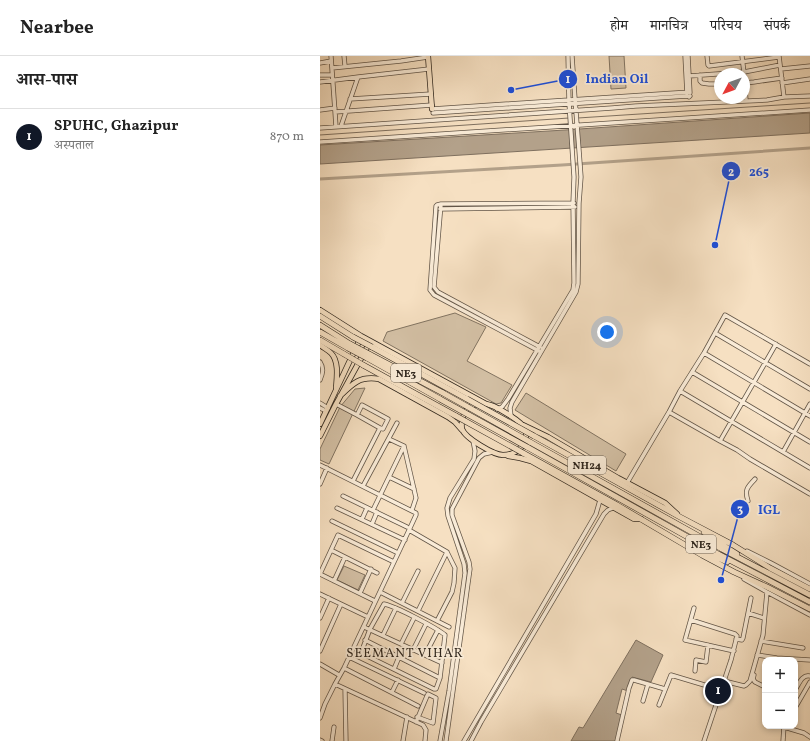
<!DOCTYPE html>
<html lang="hi">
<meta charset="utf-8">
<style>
body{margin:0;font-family:Vollkorn,"Noto Serif Devanagari",serif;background:#f6f6f6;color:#222}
.controls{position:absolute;right:12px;bottom:12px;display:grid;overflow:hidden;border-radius:8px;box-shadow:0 2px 6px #0003}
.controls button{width:36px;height:36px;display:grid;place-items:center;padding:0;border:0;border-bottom:1px solid #e0e0e0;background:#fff;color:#222;font:20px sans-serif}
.compass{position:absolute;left:394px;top:12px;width:36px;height:36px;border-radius:50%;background:#fff;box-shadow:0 2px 6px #0003;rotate:229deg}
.you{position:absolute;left:287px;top:276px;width:14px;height:14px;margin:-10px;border:3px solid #fff;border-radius:50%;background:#1a73e8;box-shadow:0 0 0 6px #1a73e833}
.badge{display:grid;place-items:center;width:26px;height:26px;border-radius:50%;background:#111827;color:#fff;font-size:13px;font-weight:700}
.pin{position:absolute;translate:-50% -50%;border:2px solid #fff;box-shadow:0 1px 4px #0006}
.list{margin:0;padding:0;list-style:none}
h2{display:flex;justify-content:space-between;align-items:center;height:52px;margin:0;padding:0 16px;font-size:17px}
h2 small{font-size:13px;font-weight:400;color:#767676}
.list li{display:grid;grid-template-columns:26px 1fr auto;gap:12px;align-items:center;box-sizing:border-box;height:56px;padding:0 16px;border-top:1px solid #e0e0e0}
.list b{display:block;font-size:15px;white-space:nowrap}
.list p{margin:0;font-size:13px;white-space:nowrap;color:#767676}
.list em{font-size:13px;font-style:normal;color:#767676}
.map{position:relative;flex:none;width:490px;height:685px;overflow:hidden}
header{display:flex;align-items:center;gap:24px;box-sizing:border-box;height:56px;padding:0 20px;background:#fff;border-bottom:1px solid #e0e0e0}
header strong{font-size:19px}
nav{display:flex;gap:22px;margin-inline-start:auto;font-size:14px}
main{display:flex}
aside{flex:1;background:#fff}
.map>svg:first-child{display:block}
.green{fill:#d4c1a6;stroke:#827462}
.water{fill:#b3a18a;stroke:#7f705f}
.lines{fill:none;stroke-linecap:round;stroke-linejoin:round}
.stream{stroke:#7f705f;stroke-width:1}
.canal{stroke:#b3a18a;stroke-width:3}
.minor-casing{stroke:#625547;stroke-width:5}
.major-casing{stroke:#30271e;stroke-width:6}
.highway-casing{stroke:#30271e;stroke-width:6}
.minor{stroke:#f9ebd7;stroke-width:3.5}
.major{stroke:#f6e0c2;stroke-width:4.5}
.highway{stroke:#f6e0c2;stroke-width:5}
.highway-bridge-casing{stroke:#30271e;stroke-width:6;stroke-linecap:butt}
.highway-bridge{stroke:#f6e0c2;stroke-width:5}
.labels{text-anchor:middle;stroke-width:3.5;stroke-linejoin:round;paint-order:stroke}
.shield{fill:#f9ebd7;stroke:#6c6256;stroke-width:1}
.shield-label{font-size:11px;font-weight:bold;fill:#30271e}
.neighbourhood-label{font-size:13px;letter-spacing:1px;fill:#30271e;stroke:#f9ebd7}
.leader{fill:none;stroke:#1d4ed8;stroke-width:1.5}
.callout-dot{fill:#1d4ed8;stroke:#f9ebd7;stroke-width:1.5}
.mark-label{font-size:12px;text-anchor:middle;font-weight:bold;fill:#fff}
.callout-label{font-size:13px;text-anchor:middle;font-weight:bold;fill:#1d4ed8;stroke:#f9ebd7;stroke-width:3.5;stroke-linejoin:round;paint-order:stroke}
</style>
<header>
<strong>Nearbee</strong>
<nav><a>होम</a><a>मानचित्र</a><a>परिचय</a><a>संपर्क</a></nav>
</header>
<main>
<aside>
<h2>आस-पास<small></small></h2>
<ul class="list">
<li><span class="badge">1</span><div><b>SPUHC, Ghazipur</b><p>अस्पताल</p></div><em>870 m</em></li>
</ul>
</aside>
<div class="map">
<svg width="490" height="685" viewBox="0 0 490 685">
<rect width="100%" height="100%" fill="#f6e0c2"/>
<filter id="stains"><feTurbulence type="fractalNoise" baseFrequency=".005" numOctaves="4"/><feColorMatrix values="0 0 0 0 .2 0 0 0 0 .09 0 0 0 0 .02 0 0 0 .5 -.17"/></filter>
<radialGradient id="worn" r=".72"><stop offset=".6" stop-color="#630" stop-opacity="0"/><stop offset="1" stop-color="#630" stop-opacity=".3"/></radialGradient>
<path class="green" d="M289 0H304L306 32 291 33Z
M135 257 166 271 147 305 192 329 181 347 176 348 63 285 67 276Z
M45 332 9 408 0 404V393L20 351 35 333Z
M206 337 306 398 296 415 195 354Z
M24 510 45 519 38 534 17 524Z"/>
<path class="water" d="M490 57V77L0 108V89L245 74Z
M316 584 343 599 331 626 312 621 308 635 302 633 296 657 302 659 297 685H251L259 671 263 672Z"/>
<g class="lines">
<path class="stream" d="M258 62 490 47
M0 79 249 62"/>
<path class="canal" d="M0 123 242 109 490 92"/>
<defs>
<path id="minor" d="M11 0 15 56 112 49
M24 0 25 10
M365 0 367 38
M368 0 370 37
M387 0 388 9 389 10 459 1
M422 0 424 17
M459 0 464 41
M0 7 11 5
M12 12 81 5 108 1
M461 13 490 10
M0 19H12
M380 19V25L382 27 389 28H400
M369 20 424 16 460 9
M424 20 426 44
M0 26 38 21 109 13
M424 27 434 26 462 22
M462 27 490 23
M30 43 111 38
M112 53 370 36
M0 54 15 52
M15 56 16 71
M113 57 367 40 369 41 370 40
M21 70 38 21
M0 72 292 52 316 50 447 44 464 41 490 40
M0 86 490 54
M121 148 114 231 118 236 220 291
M120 153 255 151
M395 277 490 333
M219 295 114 239 110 234 116 150 117 149 121 148 254 147
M384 297 490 360
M0 306C4 312 3 317 0 324
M372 316 490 386
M360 335 490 412
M0 347 8 352
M16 348 37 359
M0 352 6 355
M177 353 182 351 188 343 253 234 254 227 253 147 254 121 249 47 248 0
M349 356 400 385 417 394 430 403 490 438
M191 360 190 352 192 346 256 236 258 228 259 147 261 121 259 94 255 43 252 0
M69 383 84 390 96 442 92 454
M400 385 456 288
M463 396 490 348
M0 409 96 457V459L90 472 24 612 15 628 103 669 106 674 105 685
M69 421 94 433
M33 425 60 372 63 373 68 363 42 349 37 359 60 372
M307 427 349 356 360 335 384 297 405 259 490 308
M0 428 7 412
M43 430 77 367
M23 440 87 471
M428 445C424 433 428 431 435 423
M17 452 85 484
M53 454 84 390
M42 463 47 452
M12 465 78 497
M52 468 57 456
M89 474 127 496 135 512 134 527 132 536 117 565
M11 494 57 517
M427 495 451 507 490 528
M0 518 18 479 74 506
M0 518 55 545
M424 523 447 536 490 559
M14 525 25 501
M60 536 129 571
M40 537 51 513
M0 538 48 561
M82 547 98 515
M64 548C75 550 117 572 125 579L120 622 116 633H114L41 597 50 573Z
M374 552 365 584 414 595
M98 555 127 496
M428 557 444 562
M0 562 9 542
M371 564 415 578 417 580 411 604 384 685
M44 571 122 607
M63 579 76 552
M416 583 422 584 423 582 431 542
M45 584 120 622
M441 585 483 592
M81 588 94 562
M93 594 106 568
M0 595 21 548
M105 599 118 574
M437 599 457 602 490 604
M29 601 104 637
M0 608 19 619
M24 612 98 650
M74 613 79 601
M375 615 376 604 386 606 388 589
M434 619 433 623 435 626 445 631
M404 625 424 630 426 629 430 625 443 579 447 536
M25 633 26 685
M475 634C479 628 482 618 490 620
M72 636 78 624
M323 645 328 628
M339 649 351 619 401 634
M475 652 490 626
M0 662 5 648 15 628
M96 666 99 659 107 640 108 638 116 642 113 667 97 661
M464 671 484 677 490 681
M0 684 2 685
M12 685 14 671
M83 685 87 661
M120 685 129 635 145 517 144 508 128 460 127 452 130 442 154 403 155 395 153 385
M126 685 150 513 149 506 132 459V453L159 402 164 398 173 396
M144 685 276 458 280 444
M151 685 161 666 284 458 288 454 293 452
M297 685 309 632 312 624H314L345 633
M463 685 464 670"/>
<path id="major" d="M108 0 112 53
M0 254 41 280 166 348
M0 289C4 292 8 294 11 297 19 305 17 321 16 332
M20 340C33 327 40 320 59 323L128 361 135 366 142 374
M161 347C164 347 167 348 170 349 177 351 203 366 205 373 208 379 205 385 202 390 198 396 190 399 183 399 174 399 145 382 142 373 141 368 142 363 144 358 147 351 154 348 161 347Z
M0 368 41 281
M203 369 228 381 298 422 345 447 357 458
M0 380 16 348 50 286
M188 400 200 402 211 405 314 463H321"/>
<path id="highway" d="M0 260 33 281
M0 269 30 288
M0 276 28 292
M0 284 24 298
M52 291 147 343
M49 298 123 337
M47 302 120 343
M43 309 136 360
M214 380 360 461 413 489 450 512 490 533
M210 386 402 493 490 539
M207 391 398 498 448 524 490 546
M203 397 297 449 382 499 414 516 447 531 490 553
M384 476 390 481 417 498
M376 492 407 506"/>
</defs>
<use href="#minor" class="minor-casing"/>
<use href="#major" class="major-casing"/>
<use href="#highway" class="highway-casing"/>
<use href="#minor" class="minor"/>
<use href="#major" class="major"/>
<use href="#highway" class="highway"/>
<defs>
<path id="highway-bridge" d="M33 281 52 291
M30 288 49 298
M28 292 47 302
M24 298 43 309
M123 337 210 386
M120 343 207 391
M147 343 214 380
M136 360 203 397"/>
</defs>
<use href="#highway-bridge" class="highway-bridge-casing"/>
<use href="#highway-bridge" class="highway-bridge"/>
</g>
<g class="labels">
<g class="shield">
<rect x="71" y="308" width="30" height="18" rx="3"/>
<rect x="248" y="400" width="38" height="18" rx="3"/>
<rect x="366" y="479" width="30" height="18" rx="3"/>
</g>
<g class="shield-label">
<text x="86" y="321">NE3</text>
<text x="267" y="413">NH24</text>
<text x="381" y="492">NE3</text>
</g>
<g class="neighbourhood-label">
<text x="85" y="601">SEEMANT VIHAR</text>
</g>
</g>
<path class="leader" d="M191 34L248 23M395 189L411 115M401 524L420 453"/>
<g class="callout-dot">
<circle cx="191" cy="34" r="4"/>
<circle cx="395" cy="189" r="4"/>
<circle cx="401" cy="524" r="4"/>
<circle cx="248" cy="23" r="10"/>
<circle cx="411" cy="115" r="10"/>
<circle cx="420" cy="453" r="10"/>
</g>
<g class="mark-label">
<text x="248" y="27">1</text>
<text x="411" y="120">2</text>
<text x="420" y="457">3</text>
</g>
<g class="callout-label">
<text x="297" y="27">Indian Oil</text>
<text x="439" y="120">265</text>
<text x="449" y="458">IGL</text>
</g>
<rect width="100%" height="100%" filter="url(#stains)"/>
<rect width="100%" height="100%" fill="url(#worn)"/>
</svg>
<div class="controls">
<button>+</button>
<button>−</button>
</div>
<svg class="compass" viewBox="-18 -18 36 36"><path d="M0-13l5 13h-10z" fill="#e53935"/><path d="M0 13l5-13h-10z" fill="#767676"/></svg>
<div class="you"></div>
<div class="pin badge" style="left:398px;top:635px">1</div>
</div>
</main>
